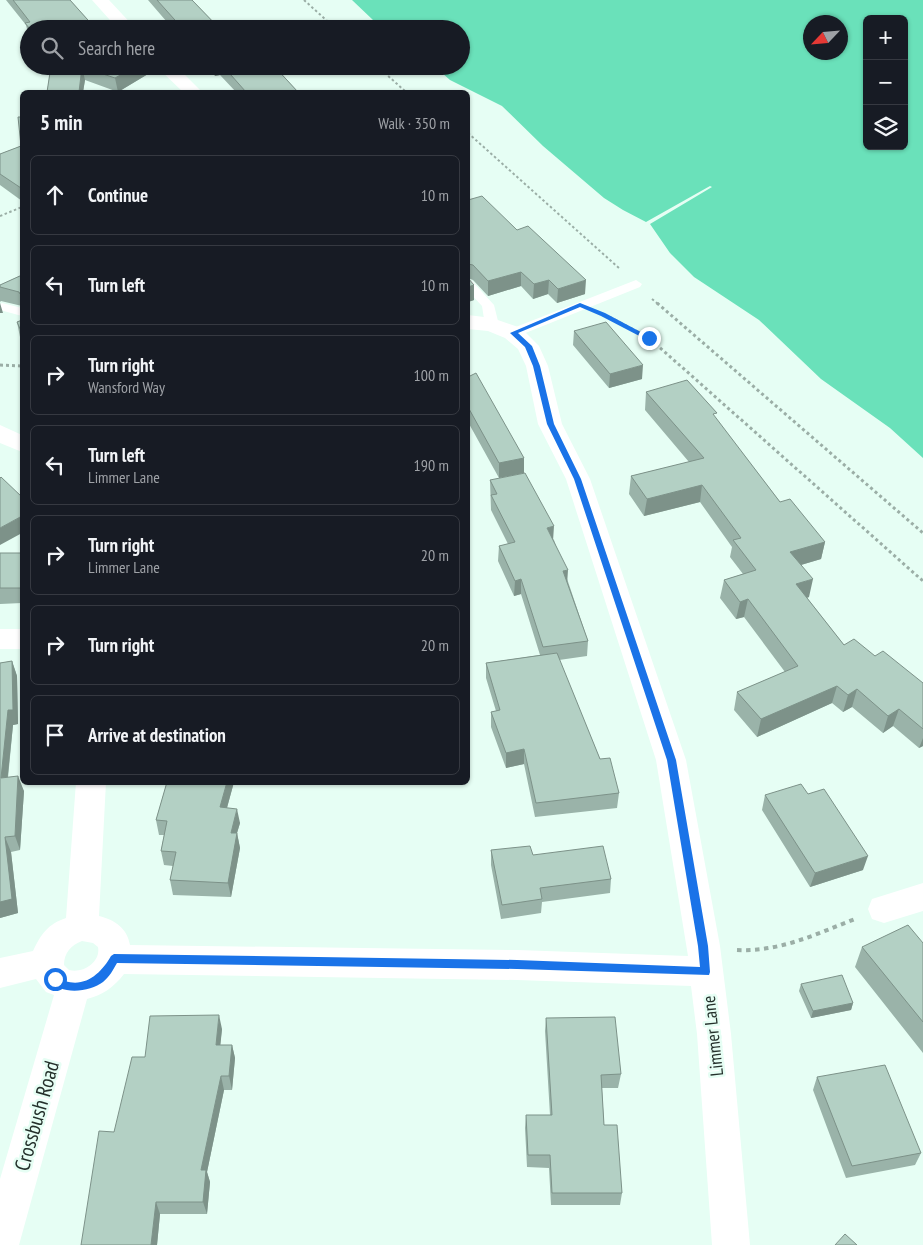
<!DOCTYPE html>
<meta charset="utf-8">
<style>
body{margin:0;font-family:"PT Sans Narrow",sans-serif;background:#242831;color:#f1f3f6}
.controls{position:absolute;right:15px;top:15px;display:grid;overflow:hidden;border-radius:8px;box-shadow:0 1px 4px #0004}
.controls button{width:45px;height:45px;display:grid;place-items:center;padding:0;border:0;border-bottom:1px solid #363941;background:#171b24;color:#f1f3f6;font:25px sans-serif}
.compass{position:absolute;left:803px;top:15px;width:45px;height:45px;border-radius:50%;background:#171b24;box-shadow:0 1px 4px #0004;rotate:244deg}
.stop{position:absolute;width:15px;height:15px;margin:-11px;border:4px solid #1a73e8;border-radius:50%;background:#fff}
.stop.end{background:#1a73e8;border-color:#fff;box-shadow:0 1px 5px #0008}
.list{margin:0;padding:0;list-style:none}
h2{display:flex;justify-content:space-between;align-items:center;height:65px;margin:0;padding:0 20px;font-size:21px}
h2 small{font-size:16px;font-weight:400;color:#9ea1a6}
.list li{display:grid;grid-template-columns:32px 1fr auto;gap:15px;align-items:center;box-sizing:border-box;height:80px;margin:0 10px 10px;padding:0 10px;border:1px solid #363941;border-radius:8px}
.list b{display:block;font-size:19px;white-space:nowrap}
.list p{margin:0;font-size:16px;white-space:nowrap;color:#9ea1a6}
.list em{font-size:16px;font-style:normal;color:#9ea1a6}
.icon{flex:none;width:28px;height:28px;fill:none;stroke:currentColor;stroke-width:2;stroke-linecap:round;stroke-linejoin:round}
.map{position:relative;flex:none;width:923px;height:1245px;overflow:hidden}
.search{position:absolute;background:#171b24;box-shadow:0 1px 4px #0004;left:20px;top:20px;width:450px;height:55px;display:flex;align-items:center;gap:12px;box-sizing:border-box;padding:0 18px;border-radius:28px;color:#9ea1a6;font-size:19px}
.panel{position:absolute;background:#171b24;box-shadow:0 1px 4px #0004;left:20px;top:90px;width:450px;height:695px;border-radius:8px}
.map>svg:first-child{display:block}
.water{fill:#6ae1ba;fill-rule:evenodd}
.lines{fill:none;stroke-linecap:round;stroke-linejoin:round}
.path-far2{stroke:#9baea6;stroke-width:2;stroke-dasharray:2.5 2.5;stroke-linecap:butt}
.path-far1{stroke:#9baea6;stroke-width:3;stroke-dasharray:3 3;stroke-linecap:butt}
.path{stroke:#9baea6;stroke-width:4;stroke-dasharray:4.5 4.5;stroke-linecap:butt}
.service{fill:#fff;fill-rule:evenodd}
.minor{fill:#fff;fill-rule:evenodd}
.wall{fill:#9ab3a9}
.shaded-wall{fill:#7d9289}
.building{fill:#b3d0c4;stroke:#7d9289}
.route{fill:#1a73e8}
.labels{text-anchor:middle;stroke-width:5;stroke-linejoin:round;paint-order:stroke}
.street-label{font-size:18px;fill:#24302b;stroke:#e6fef4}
.near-street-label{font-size:21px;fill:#24302b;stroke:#e6fef4}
</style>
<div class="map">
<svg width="923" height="1245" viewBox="0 0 923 1245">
<rect width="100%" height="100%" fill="#e6fef4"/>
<path class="water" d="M352 0H923V458L890 428 821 379 759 320 694 277 670 253 650 224 712 187 710 186 646 222 623 210 604 198 543 146 502 106 450 80 434 66H461V29H386L373 20ZM867 19H904V146H867ZM810 22H840V52H810Z"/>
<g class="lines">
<path class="path-far2" d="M304 0 336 29
M377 66 406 92
M468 133 620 269
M0 216 22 207
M652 299 658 304"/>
<path class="path-far1" d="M657 303 923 533
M609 317 649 338 923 581
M0 365 22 366"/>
<path class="path" d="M737 950C780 952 816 934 855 919"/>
<path class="service" d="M468 280 472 281 494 305 499 325 497 328 492 329 485 325 482 306 468 291Z
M636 280 642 284 640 287 518 336H508L506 333 508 330Z
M2 303 22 308V316L0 310V304Z"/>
<path class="minor" d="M92 0H109L136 29H118Z
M156 66H176L202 92H183Z
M468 315 492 318 521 328 539 346 548 366 562 424 590 479 686 760 720 946 731 1034 750 1245H712L697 1034 691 986 517 980 124 974C114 987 103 995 87 999L19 1245H0V1179L54 995 46 992 36 979 0 988V958L33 951C41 934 48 924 66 918L76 782H106L99 916C115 920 127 928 130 945L517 950 688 956 656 760 566 479 538 424 526 366 518 349 505 338 488 331 468 329ZM82 941 93 943 98 947C101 962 83 974 69 970L64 965C64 953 71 945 82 941Z
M0 425 22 435V452L0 443Z
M0 629H22V649H0Z
M923 883V911L884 923 872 919 868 909 872 899Z"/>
</g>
<path class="wall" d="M6 0H70L96 29H29V37L26 25Z
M148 0H192L220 29H173Z
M51 66H147L148 74 118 92 85 80 83 92H47Z
M206 66H274L298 92H236L220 75 215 76Z
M22 117V201L0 185V154L21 146Z
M468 200 585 294 557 303 548 294 533 299 521 286 488 296 473 280 468 278V279L474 285V300L468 302Z
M22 275V306L1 301 0 302V285Z
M22 320V341L20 337 17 322Z
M574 331 642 379 609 388 573 345Z
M468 377 524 458V473L499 478 468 422Z
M646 392 716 419 780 502 825 542 821 559 801 565 809 597 807 598 844 645 875 656 923 683V746L919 748 893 726 883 733 852 707 843 712 832 703 757 737 734 710 737 692 785 672 744 617 736 619 720 598 724 580 743 574 730 557 732 547 700 502 644 516 629 494 631 476 689 462 645 410Z
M490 480 554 540 588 641 587 656 559 660 600 759 619 793 617 808 535 817 524 764 506 768 491 727V712L496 711 486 678V663L540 655 521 594 514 596 498 561 499 546 508 544 491 510Z
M0 553H22V603L0 604Z
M12 661 17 676 18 724 13 725 8 778 24 791 20 850 11 852 18 913 0 918V663Z
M167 782H234L227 808 240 823 237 833 240 848 231 897 173 895 170 880 173 866 164 865 161 851 164 835H159L156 820Z
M808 794 863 870 810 887 762 810 765 795Z
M491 850 533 855 611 879 610 893 542 902 541 913 501 919 491 865Z
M923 943V1053L855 967 862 947Z
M801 984 853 1003 851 1010 811 1018 799 991Z
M546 1018 621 1074 618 1088H602L604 1125 622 1193 620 1205H551L549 1168 527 1167 525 1128 526 1115H550L545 1031Z
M222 1029 220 1045H232L235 1058 232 1090H224L207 1172 210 1182 207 1214H160L157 1245H81L114 1132 145 1057Z
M817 1077 921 1153 915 1165 846 1178 813 1090Z"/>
<path class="shaded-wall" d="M136 66H147L148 74 118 92 115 78Z
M214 66H219L220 75 215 76Z
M82 67 85 80 83 92H79Z
M521 272V286L488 296V281Z
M549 280 548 294 533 299 534 284Z
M586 280 585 294 557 303 558 289Z
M474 285V300L468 302V287Z
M20 294H22V303Z
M0 303 3 313H0Z
M643 365 642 379 609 388 610 374Z
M524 458V473L499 478V463Z
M702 485 700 502 644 516 647 499Z
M22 516V533L0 545V528Z
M554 526 553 541 547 528Z
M825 542 821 559 787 569 790 552Z
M568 570 567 585 563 571Z
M521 579V594L514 596 515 581Z
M813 579 809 597 792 602 796 584Z
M748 599 744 617 736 619 740 602Z
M12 661 17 676 18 724 13 725 6 793 1 778Z
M837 686 832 703 757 737 761 719Z
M857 689 852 707 843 712 848 695Z
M899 709 893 726 883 733 888 716Z
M923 738V746L919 748Z
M524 749V764L506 768V753Z
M18 776 24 791 20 850 15 836Z
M227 782H234L223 822 220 807Z
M237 809 240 823 237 833 240 848 231 897 228 883 231 833Z
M5 837 11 852 18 913 0 918V902Z
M868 856 863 870 810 887 815 873Z
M853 1003 851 1010 811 1018 813 1011Z
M219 1015 222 1029 219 1059 216 1045Z
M232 1045 235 1058 232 1090 229 1076Z
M221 1076 224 1090 207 1172 210 1182 207 1214 203 1202 201 1170Z
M156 1202 160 1214 157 1245H151Z"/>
<path class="building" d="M13 0H70L96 29H30L25 23 30 22Z
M157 0H192L220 29H183Z
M51 66H136L115 78 82 67 79 92H47Z
M223 66H274L298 92H246Z
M18 117H22V187L21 188 0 174V154L21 146Z
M482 196 517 230 528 226 586 280 558 289 549 280 534 284 521 272 488 281 473 265 468 264V265V200Z
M22 275V294H20L19 292 0 287V285Z
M468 278 474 285 468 287Z
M22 320V333L17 322Z
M606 322 643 365 610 374 574 331Z
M476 373 524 458 499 463 468 407V377Z
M687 380 717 413 713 414 780 502 790 499 825 542 790 552 813 579 796 584 844 645 854 639 875 656 883 651 923 683V729L899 709 888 716 857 689 848 695 837 686 761 719 737 692 798 666 748 599 740 602 724 580 756 570 733 540 741 538 702 485 647 499 631 476 704 458 646 392Z
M525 473 554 526 547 528 568 570 563 571 588 641 543 647 521 579 515 581 499 546 515 542 491 495 497 494 490 480Z
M1 477 22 497V516L0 528V478Z
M0 553H22V588H0Z
M557 653 600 759 610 758 619 793 536 803 524 749 506 753 491 712 500 710 486 663Z
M12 661 13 710H8L1 778 18 776 15 836 5 837 12 899 0 902V663Z
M167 782H227L220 807 237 809 231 833H237L228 883 170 880 176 852 161 851 167 821 156 820Z
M801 784 808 794 824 789 868 856 815 873 765 795Z
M530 846 533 855 603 846 611 879 540 888 542 899 502 905 491 850Z
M908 925 923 943V1022L862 947Z
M842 975 853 1003 813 1011 801 984Z
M219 1015 216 1045H232L229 1076H221L201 1170H206L203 1202H156L151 1245H81L99 1131 114 1132 132 1057H145L150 1016Z
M615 1017 621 1074 601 1075 604 1125H617L622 1193H552L550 1155H528L526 1115H552L546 1018Z
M885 1065 921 1153 852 1166 817 1077Z
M845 1234 857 1245H835Z"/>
<path class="route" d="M580 303 605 313 652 338 647 340 601 316 580 307 518 333 532 346 540 366 554 424 581 479 676 760 708 946 710 972 709 975 517 969 117 963C113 970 110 976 103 982 90 992 59 996 50 979L55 975C58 976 62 979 65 981 86 988 102 972 111 956L114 954 517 960 700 967 698 946 667 760 574 479 547 424 533 366 525 347 510 333Z"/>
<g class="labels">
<g class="street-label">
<text transform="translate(713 1036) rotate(-96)" y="6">Limmer Lane</text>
</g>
<g class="near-street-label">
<text transform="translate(37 1116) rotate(-74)" y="7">Crossbush Road</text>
</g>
</g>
</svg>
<div class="controls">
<button>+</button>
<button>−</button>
<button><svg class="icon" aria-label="layers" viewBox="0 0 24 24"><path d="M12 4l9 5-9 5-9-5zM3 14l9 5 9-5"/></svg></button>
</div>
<svg class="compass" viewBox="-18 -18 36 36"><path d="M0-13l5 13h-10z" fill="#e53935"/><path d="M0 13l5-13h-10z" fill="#9ea1a6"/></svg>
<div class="stop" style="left:55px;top:979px"></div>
<div class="stop end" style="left:649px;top:338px"></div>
<div class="search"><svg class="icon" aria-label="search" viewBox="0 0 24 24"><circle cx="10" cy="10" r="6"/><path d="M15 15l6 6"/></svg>Search here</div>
<section class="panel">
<h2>5 min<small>Walk · 350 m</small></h2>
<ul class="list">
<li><svg class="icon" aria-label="ahead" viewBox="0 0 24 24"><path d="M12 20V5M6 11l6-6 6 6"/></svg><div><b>Continue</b></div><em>10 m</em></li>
<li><svg class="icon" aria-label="left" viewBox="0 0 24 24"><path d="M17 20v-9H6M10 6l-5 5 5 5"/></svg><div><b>Turn left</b></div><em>10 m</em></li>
<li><svg class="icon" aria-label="right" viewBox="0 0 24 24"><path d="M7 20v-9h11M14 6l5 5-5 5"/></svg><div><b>Turn right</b><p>Wansford Way</p></div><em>100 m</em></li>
<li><svg class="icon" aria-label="left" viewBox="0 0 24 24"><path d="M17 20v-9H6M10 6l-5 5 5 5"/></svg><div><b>Turn left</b><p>Limmer Lane</p></div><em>190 m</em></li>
<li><svg class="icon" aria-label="right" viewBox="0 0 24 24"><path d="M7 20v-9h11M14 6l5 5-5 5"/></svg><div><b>Turn right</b><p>Limmer Lane</p></div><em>20 m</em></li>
<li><svg class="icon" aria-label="right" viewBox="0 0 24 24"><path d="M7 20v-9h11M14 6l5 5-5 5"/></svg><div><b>Turn right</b></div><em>20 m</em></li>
<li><svg class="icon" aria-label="arrive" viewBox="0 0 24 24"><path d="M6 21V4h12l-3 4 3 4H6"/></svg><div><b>Arrive at destination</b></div></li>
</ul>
</section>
</div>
